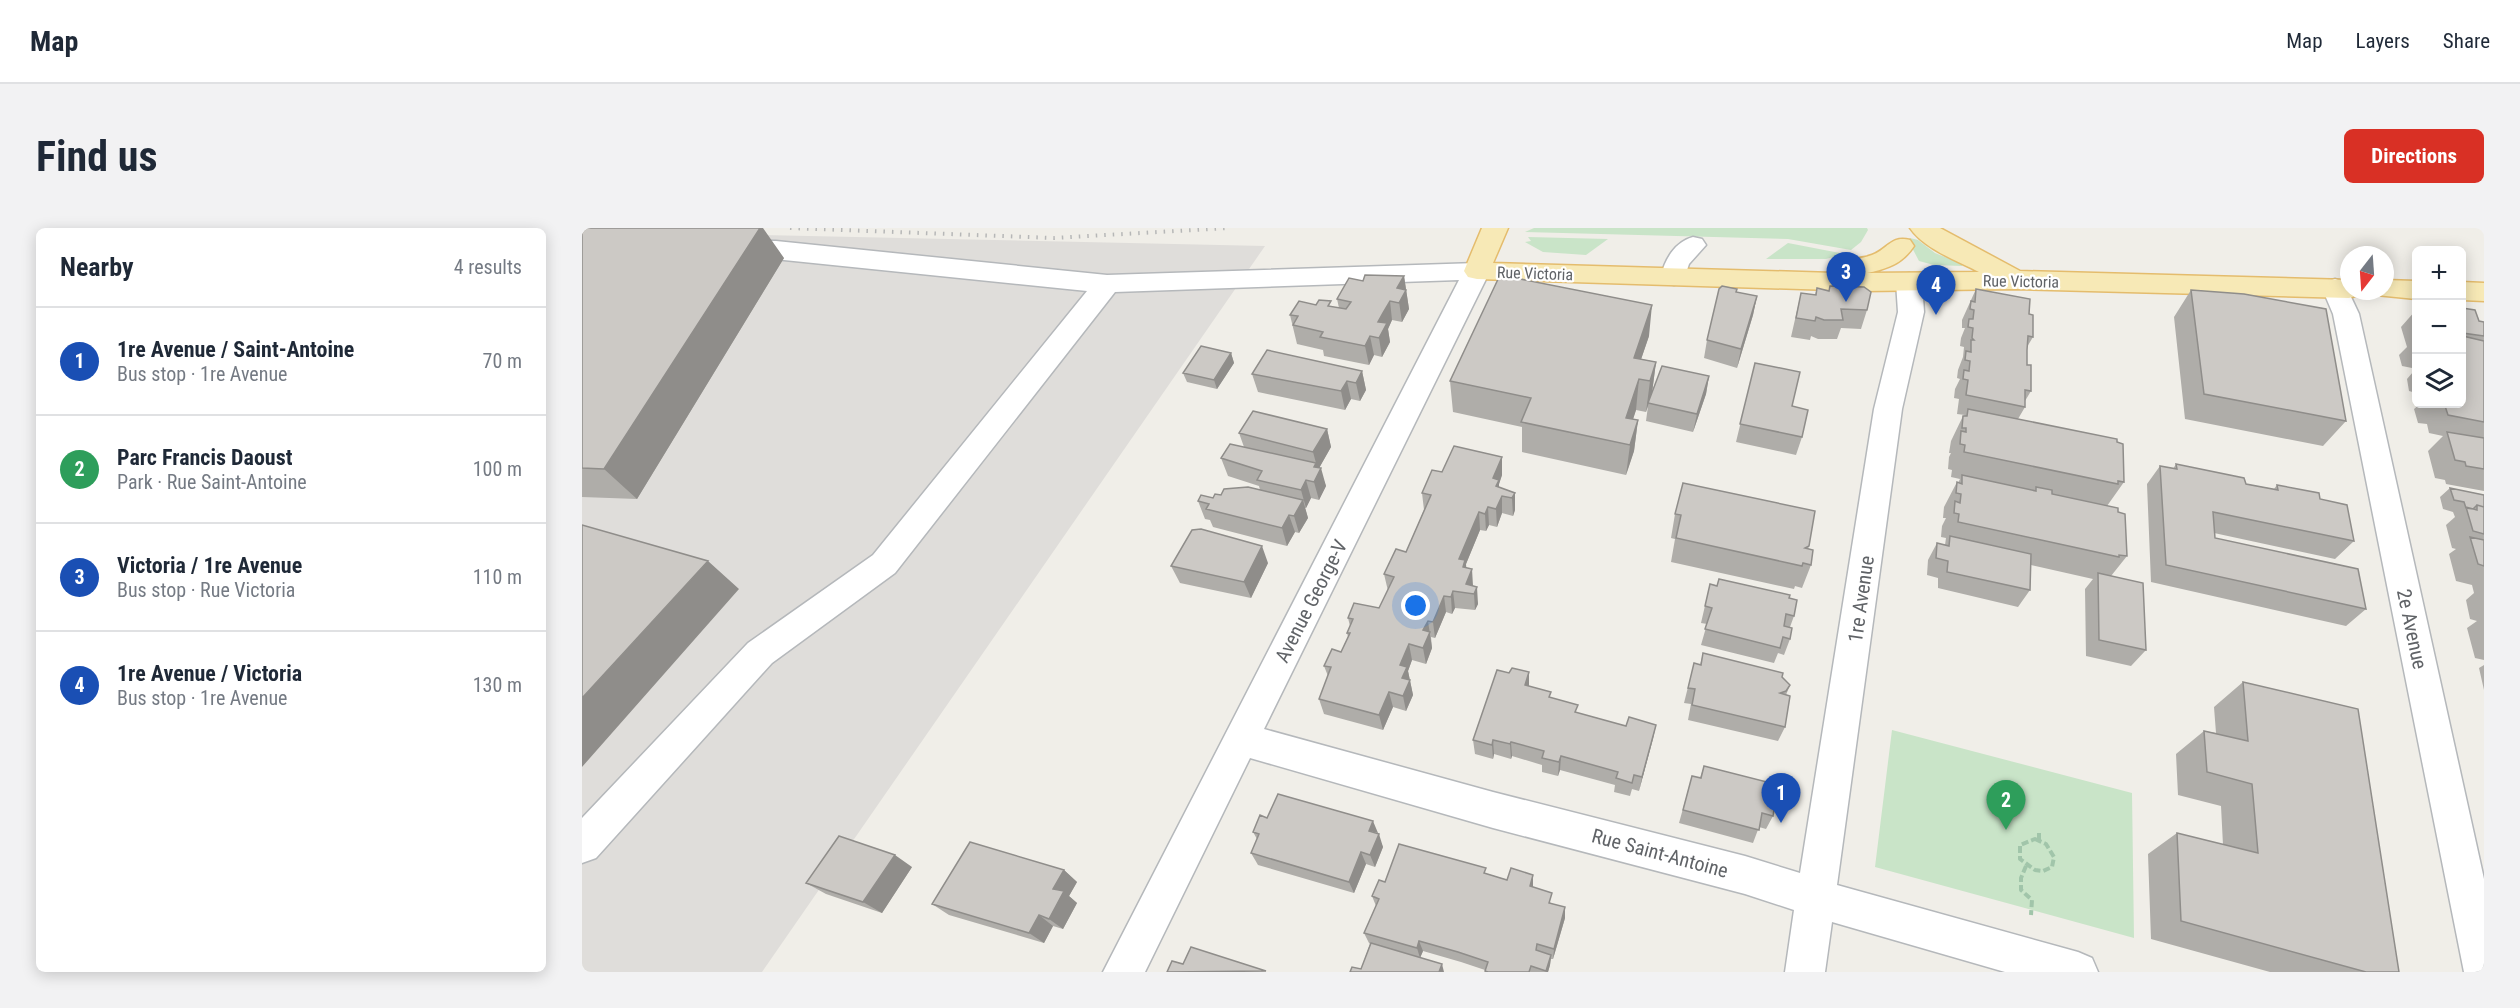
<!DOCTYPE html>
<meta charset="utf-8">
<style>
body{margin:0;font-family:"Roboto Condensed",sans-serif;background:#f2f2f3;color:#1f2937}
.controls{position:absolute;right:18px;top:18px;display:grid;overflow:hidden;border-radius:9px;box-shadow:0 3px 15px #0003}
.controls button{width:54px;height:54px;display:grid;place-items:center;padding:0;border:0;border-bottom:2px solid #e0e1e3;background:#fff;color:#1f2937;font:30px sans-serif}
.compass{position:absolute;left:1758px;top:18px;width:54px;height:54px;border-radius:50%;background:#fff;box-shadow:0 3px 15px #0003;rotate:197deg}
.you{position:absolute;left:834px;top:378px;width:21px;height:21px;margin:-15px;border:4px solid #fff;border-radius:50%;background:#1a73e8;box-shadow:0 0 0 9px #1a73e833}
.badge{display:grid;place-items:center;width:39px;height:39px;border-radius:50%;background:#d93025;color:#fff;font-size:20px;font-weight:700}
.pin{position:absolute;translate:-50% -50px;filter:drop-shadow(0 2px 3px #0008)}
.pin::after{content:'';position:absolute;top:32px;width:21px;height:18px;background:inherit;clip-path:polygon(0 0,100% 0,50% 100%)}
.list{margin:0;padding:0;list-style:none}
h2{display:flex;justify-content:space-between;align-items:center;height:78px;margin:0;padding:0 24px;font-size:26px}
h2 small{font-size:20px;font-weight:400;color:#747a83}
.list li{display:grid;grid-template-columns:39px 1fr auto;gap:18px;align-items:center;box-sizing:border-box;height:108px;padding:0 24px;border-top:2px solid #e0e1e3}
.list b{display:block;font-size:22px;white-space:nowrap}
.list p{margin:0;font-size:20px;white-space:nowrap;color:#747a83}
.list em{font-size:20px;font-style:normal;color:#747a83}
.icon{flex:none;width:33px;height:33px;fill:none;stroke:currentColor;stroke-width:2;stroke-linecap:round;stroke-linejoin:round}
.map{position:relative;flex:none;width:1902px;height:744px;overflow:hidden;border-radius:9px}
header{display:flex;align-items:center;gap:36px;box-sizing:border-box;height:84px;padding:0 30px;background:#fff;border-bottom:2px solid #e0e1e3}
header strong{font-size:28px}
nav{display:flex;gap:33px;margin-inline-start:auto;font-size:21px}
.intro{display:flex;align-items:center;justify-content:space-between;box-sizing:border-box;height:144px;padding:0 36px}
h1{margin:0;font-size:42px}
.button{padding:15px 27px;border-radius:9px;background:#d93025;color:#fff;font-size:21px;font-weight:700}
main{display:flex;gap:36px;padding:0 36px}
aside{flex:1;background:#fff;border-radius:9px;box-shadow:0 3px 15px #0003}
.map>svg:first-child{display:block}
.industrial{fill:#dfddda}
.green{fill:#c9e4c8}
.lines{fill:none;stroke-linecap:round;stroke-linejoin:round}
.minor-casing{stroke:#b5b8bb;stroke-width:3}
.major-casing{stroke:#e4bc6d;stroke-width:3}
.path{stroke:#a1c5aa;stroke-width:4;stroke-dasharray:7 3;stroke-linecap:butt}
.minor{fill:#fff;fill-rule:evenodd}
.major{fill:#f7e9b6;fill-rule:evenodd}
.rail{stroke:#b6b7b7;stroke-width:4;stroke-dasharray:1.5 7;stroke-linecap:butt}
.wall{fill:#afada9}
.shaded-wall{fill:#8f8d8a}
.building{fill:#ccc9c5;stroke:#8f8d8a;stroke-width:1.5}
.labels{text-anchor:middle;stroke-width:4.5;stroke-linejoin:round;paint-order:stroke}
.far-street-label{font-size:16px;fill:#606367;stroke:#fff}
.street-label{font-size:20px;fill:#606367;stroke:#fff}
</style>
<header>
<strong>Map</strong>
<nav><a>Map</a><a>Layers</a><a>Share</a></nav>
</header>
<div class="intro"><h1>Find us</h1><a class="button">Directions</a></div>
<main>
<aside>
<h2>Nearby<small>4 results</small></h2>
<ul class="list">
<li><span class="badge" style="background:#1a4fb4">1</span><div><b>1re Avenue / Saint-Antoine</b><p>Bus stop · 1re Avenue</p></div><em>70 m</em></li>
<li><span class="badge" style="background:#2e9e5b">2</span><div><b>Parc Francis Daoust</b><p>Park · Rue Saint-Antoine</p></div><em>100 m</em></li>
<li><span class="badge" style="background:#1a4fb4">3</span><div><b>Victoria / 1re Avenue</b><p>Bus stop · Rue Victoria</p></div><em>110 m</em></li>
<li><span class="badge" style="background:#1a4fb4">4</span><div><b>1re Avenue / Victoria</b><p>Bus stop · 1re Avenue</p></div><em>130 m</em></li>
</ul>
</aside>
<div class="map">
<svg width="1902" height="744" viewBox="0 0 1902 744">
<rect width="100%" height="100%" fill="#f0eee8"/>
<path class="industrial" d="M0 3 683 18 180 744H0Z"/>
<path class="green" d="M952 0H1285L1286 2 1279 14 1269 22 1206 11 943 4Z
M946 9 1026 11 1004 27 961 24 943 14 949 13Z
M1328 10 1336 12 1353 25 1380 36V38L1352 37 1337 33 1326 12Z
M1206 15 1263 26 1244 31H1184Z
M1310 502 1550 565 1552 710 1293 639Z"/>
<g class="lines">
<defs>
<path id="minor" d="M1111 9 1120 11 1124 17 1107 36 1101 54 1092 57 1083 54 1079 48C1083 31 1093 14 1111 9Z
M152 12 194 13 525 47 895 35 904 37 908 43 682 501 911 564 1163 628 1218 645 1292 181 1316 84 1314 54 1318 48 1327 45 1336 48 1340 54 1342 84 1320 181 1255 657 1496 724 1510 730 1516 744H1423L1250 694 1243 744H1203L1212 682 1163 666 911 600 668 530 563 744H521L877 52 533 64 313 345 190 435 14 630 0 635V590L166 415 291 327 505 63 143 26 139 20 143 14Z
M1753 51 1762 54 1777 86 1902 651V744H1882L1751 86 1740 60 1744 54Z"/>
<path id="major" d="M900 0H926L911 35 1252 45 1248 39 1252 33C1264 30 1278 32 1290 27 1306 21 1309 7 1328 12L1332 18C1320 36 1305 41 1285 45L1397 44C1376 33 1342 21 1328 0H1358L1438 43 1767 52V63H1779L1776 67 1767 70 1435 61 1282 63 895 51 886 49 882 43Z
M1803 52 1834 53V71L1794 67 1791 63H1803Z
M1880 54 1902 55V73L1880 72Z"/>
</defs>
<use href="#minor" class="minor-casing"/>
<use href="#major" class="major-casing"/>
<path class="path" d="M1457 605V612
M1453 611 1464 616 1472 629 1470 639 1461 643 1453 642 1438 631V617Z
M1444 638 1439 650V662L1450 672 1449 687"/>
<use href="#minor" class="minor"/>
<use href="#major" class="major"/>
<path class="rail" d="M208 0 472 10 646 0"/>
</g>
<path class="wall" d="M0 0 202 30 55 271 0 269Z
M822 48 827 81 820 94 810 92 806 101 808 114 800 129 792 127 787 137 742 128 741 122 715 116 708 87 734 77 757 80 755 71 781 53Z
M1235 60 1285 82 1279 101 1259 100 1255 111H1236L1229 108 1228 112 1209 109 1219 65 1233 67Z
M1394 61 1447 86 1451 109 1445 119V137L1449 163 1443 173V179L1436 191 1542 254 1525 278 1536 284 1545 328 1529 348 1564 422 1549 438 1504 428 1503 361 1511 351 1449 337 1448 362 1436 379 1356 360V350L1345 347 1346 332 1355 315 1363 317 1364 310 1359 309 1360 298 1364 290H1361L1362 279 1375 254 1376 255 1378 251 1369 249 1370 242 1366 241 1367 229 1369 225H1367L1369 213 1381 188 1383 187 1375 186 1377 171 1372 170 1373 161 1378 151 1375 150 1376 142 1381 129 1382 119 1378 118 1379 110 1383 100H1380V92Z
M1609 62 1764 193 1741 218 1603 191 1592 89Z
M1154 64 1175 68 1171 87 1155 140 1122 130 1125 112Z
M1880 80 1902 108V263L1864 256 1863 252 1853 250 1846 223 1861 208 1847 205 1845 196 1836 195 1832 181 1838 176H1880Z
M1834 82V165L1827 163 1825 151 1831 144 1830 140 1820 138 1817 127 1825 119 1819 99Z
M1067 108 1059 131 1074 134 1070 165 1127 148 1124 166 1111 204 1064 193 1066 178 1064 184 1054 182 1051 191 1056 192 1052 223 1044 247 940 224V199L871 184 868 153Z
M649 125 652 135 635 161 605 154 601 145Z
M1173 135 1210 178 1220 209 1214 227 1154 214Z
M780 143 784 162 778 173 769 171 763 182 676 164 670 146Z
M745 201 749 219 737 240 744 258 737 272 729 270 724 280H723L726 290 717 305 713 304 705 318 631 299 628 292 623 291 616 273 678 262 677 258 646 248 639 230 662 219 657 205Z
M920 229V247L917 256V259L933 265V282L931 288 920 285 915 299 907 297 904 303 898 302 884 336V340L891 358 896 376 893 382 873 380 870 386 864 384 853 410 849 409 850 420 844 436 830 432 826 443 831 467 824 483 811 479 801 502 742 486 737 471 746 448 742 438 759 424 766 409 765 405 768 398 766 390 797 380 806 363 802 346 824 324 842 282 840 265 860 244Z
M1594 236 1664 256 1692 261 1695 257 1738 271 1772 313 1753 331 1632 305 1633 310 1784 381 1764 398 1569 354 1565 256 1578 238 1591 241Z
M1868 260 1902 267V432L1893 430 1885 400 1895 393 1888 391 1884 372 1892 365 1890 357 1874 353 1867 326 1874 321 1870 320 1864 297 1873 289 1871 284 1861 281 1858 269Z
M1093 286 1227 318 1226 321 1229 337 1220 360 1213 358 1212 361 1089 334 1093 311 1089 310Z
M686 335 669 370 598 355 589 338Z
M1128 356 1207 370 1212 388 1208 399V411L1202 427 1196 425 1192 435 1119 417 1125 396 1119 395Z
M1121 425 1200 449 1208 457 1204 467 1203 499 1196 513 1106 492 1109 476 1102 475 1112 435 1118 437Z
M1902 437V462L1897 440Z
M1661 454 1817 744H1688L1569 711 1566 626 1595 605 1641 617 1639 578 1596 567 1594 526 1622 503 1634 505 1632 479Z
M947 458 995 485 1044 498 1074 497 1057 563 1050 561 1048 568 1032 564 1033 557 978 542 976 548 960 544V537L930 528 929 531 912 526 911 531 893 526 891 512Z
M1122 538 1183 566 1191 588 1184 601 1177 599 1171 615 1097 595 1110 548 1118 550Z
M685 590 795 606 801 619 793 639 784 636 772 665 676 637 669 625 675 611 671 604Z
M330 639 300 685 244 666 224 655Z
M482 642 495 654 487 668 495 675 481 701 471 698 462 715 367 687 350 676Z
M905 646 951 659 970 676 983 690 971 731H969L968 737 966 744H903V742L879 734 841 723 838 730 779 741 788 716 787 715 782 705 794 678 790 668 803 654Z"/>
<path class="shaded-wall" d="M178 0H181L202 30 55 271 22 241Z
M822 48 827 81 820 94 815 60Z
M1175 68 1171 87 1155 140 1159 121Z
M808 73 810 92 806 101 808 114 800 129 797 110 796 94Z
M1070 77 1067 108 1049 161 1052 130Z
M788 108 792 127 787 137 783 118Z
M649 125 652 135 635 161 632 152Z
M1074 134 1070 165 1064 184 1068 153Z
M780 143 784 162 778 173 774 155Z
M1127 148 1124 166 1111 204 1115 186Z
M1057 151 1054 182 1043 216 1044 190Z
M765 153 769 171 763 182 759 163Z
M1056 192 1052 223 1044 247 1048 217Z
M745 201 749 219 736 242 739 240 744 258 737 272 732 254V239L734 235 731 224Z
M920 229V247L917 256V269L911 250Z
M724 252 729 270 724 280 719 262Z
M933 265V282L931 288 930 270Z
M920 268V285L915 299 914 281Z
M721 272 726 290 717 305 712 288Z
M906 279 907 297 904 303 903 286Z
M897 284 898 302 884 336 885 349 877 331Z
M707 287 713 304 705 318 700 300Z
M680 318 686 335 669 370 662 354Z
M126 333 157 361 0 539V470Z
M890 341 891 358 884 356Z
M895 359 896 376 893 382 892 366Z
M871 363 873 380 870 386 869 369Z
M862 368 864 384 853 410 851 394Z
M846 393 850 420 844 436 841 420V402Z
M827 416 830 432 826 443 831 467 824 483 821 468 818 437Z
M947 444V460L943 457Z
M807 464 811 479 801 502 797 487Z
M1074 497 1071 511 1057 563 1060 549Z
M911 512 912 526 911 531 910 517Z
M929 514 930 528 929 531 928 516Z
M979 528 978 542 976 548 977 534Z
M791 593 796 605 787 603Z
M797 606 801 619 793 639 788 627Z
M779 624 784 636 772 665 767 654Z
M313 627 330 639 300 685 281 674Z
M482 642 495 654 487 668 495 675 481 701 467 691 471 661Z
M951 647V659L948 670V658Z
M983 679V690L971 731 972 721Z
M457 687 471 698 462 715 447 705Z
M837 713 841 723 838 730 835 720Z
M969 727 968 737 966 744H964Z
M860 736 862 744H857Z"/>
<path class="building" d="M0 0H178L22 241 0 240Z
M783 47 822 48 815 60 824 62 817 75 808 73 801 85 796 94 805 95 797 110 788 108 783 118 738 109 741 104 711 97 716 88 708 87 717 73 734 77 737 72 749 73 746 78 764 81 769 74 755 71 767 50 781 53Z
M918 47 1070 77 1052 130 1074 134 1068 153 1057 151 1044 190 1056 192 1048 217 939 194 949 170 868 153Z
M1140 58 1155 61 1154 64 1175 68 1159 121 1125 112 1137 61Z
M1248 58 1282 59 1289 64 1285 82 1259 81 1261 92H1242L1234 89 1233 93 1214 90 1219 65 1234 67 1235 60 1247 63Z
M1394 61 1448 71 1447 86 1451 87V109L1446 108 1445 122V137H1449V163L1443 162V179L1384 167 1386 152 1381 151 1382 142 1387 143 1388 133 1383 132 1384 123 1389 124V112H1392L1390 110 1391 100 1386 99 1387 91H1391L1392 82 1388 81 1389 73 1393 74Z
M1609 62 1662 66 1744 81 1764 193 1622 166Z
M1880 80 1893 82 1897 93 1902 94V108L1880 105 1881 108 1902 113V194L1866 187 1863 178 1854 176H1880Z
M619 118 649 125 632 152 601 145Z
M685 122 780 143 774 155 765 153 759 163 670 146Z
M1173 135 1218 144 1210 178 1226 182 1220 209 1158 196Z
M1080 138 1127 148 1115 186 1066 175Z
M1386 181 1535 211V214L1541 216 1542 254 1536 253V256L1382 224 1383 217 1378 216 1379 203 1384 204V200H1380L1381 188H1385Z
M671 183 745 201 731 224 657 205Z
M1865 204 1902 210V241L1884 238 1883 234 1873 232Z
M648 216 734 235 732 239 739 240 732 254 724 252 719 262 675 252 680 243 639 230Z
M872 218 920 229 911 250 917 252 914 258 933 265 930 270 920 268 914 281 906 279 903 286 897 284 877 331 883 332 881 339 890 341 884 356 895 359 892 366 871 363 869 369 862 368 851 394 846 393 841 402 848 404 841 420 827 416 818 437 825 439 820 450 828 452 821 468 807 464 797 487 737 471 749 439 742 438 750 421 759 424 768 405H765L771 391 766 390 772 375 797 380 812 349 802 346 814 321 824 324 849 267 840 265 850 242 860 244Z
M1594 236 1662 250 1664 256 1696 262 1695 257 1737 265 1738 271 1765 277 1772 313 1631 284 1633 310 1776 341 1784 381 1584 337 1578 238 1595 241Z
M1380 247 1454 263V259L1470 262V266L1536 280V284L1543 286 1545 328 1537 327V329L1376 294 1377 286 1372 285 1373 273 1378 275 1379 266 1374 265 1375 254 1380 256Z
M1101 255 1233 283 1227 318 1223 320 1231 322 1229 337 1221 335 1220 338 1094 310 1099 287 1093 286Z
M666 259 721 272 712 288 707 287 700 300 624 281 627 276 616 273 619 267 631 270 633 266 639 267 642 261Z
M1868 260 1902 267V279L1895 277 1891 281 1884 280 1882 274 1872 272Z
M1895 277 1902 279V306L1891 303 1884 279 1895 282Z
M0 297 126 333 0 470Z
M619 301 680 318 662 354 589 338 610 302Z
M1368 308 1449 326 1448 362 1365 344 1366 333 1354 330 1355 315 1367 318Z
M1888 309 1902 312V338L1896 336Z
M1516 345 1561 355 1564 422 1517 412Z
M1137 351 1208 367 1207 370 1215 372 1212 388 1204 386 1202 398 1210 400 1208 411 1201 409 1198 420 1123 401 1130 380 1123 378 1128 356 1135 358Z
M1121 425 1201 445 1200 449 1208 457 1204 463 1198 465 1208 468 1203 499 1110 477 1113 461 1106 460 1112 435 1119 437Z
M930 440 947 444 943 457 969 464 967 469 996 477 993 484 1044 498 1047 489 1074 497 1060 549 1052 547 1050 555 1034 550 1036 544 979 528 977 534 960 530 962 523 929 514 928 516 911 512 910 517 891 512 915 442 927 445Z
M1661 454 1776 481 1817 744H1784L1599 693 1595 605 1676 625 1670 556 1625 544 1622 503 1666 513Z
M1122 538 1185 554 1183 566 1194 569 1191 588 1180 585 1177 602 1101 582 1110 548 1119 550Z
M696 566 791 593 787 603 797 606 788 627 779 624 767 654 669 625 677 606 671 604 678 587 685 590Z
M257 608 313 627 281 674 224 655Z
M388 614 482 642 471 661 482 663 467 691 457 687 447 705 350 676Z
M817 616 904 640 902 645 925 652 929 640 951 647 948 658 970 665 967 675 983 679 972 721 955 716 954 722 969 727 964 743 949 738 947 744H906L903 743 906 734 876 724 837 713 835 720 782 705 797 671 790 668 797 652 803 654Z
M789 715 860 736 857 744H768L770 739 779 741Z
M609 719 684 743 585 744 590 733 601 736Z"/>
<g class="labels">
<g class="far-street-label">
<text transform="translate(953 45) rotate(2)" y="6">Rue Victoria</text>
<text transform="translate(1439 53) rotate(1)" y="6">Rue Victoria</text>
</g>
<g class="street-label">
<text transform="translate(1279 371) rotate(-82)" y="7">1re Avenue</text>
<text transform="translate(729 373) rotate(-63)" y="7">Avenue George-V</text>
<text transform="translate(1830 401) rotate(78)" y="7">2e Avenue</text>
<text transform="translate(1078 625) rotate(15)" y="7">Rue Saint-Antoine</text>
</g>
</g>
</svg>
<div class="controls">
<button>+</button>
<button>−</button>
<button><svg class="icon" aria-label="layers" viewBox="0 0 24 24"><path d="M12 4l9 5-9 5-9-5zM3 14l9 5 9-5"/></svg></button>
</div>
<svg class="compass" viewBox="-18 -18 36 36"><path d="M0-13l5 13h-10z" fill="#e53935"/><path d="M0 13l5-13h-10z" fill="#747a83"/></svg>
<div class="you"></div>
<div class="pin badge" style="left:1199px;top:595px;background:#1a4fb4">1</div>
<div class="pin badge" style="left:1424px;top:602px;background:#2e9e5b">2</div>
<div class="pin badge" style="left:1264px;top:74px;background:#1a4fb4">3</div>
<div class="pin badge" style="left:1354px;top:87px;background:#1a4fb4">4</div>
</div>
</main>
